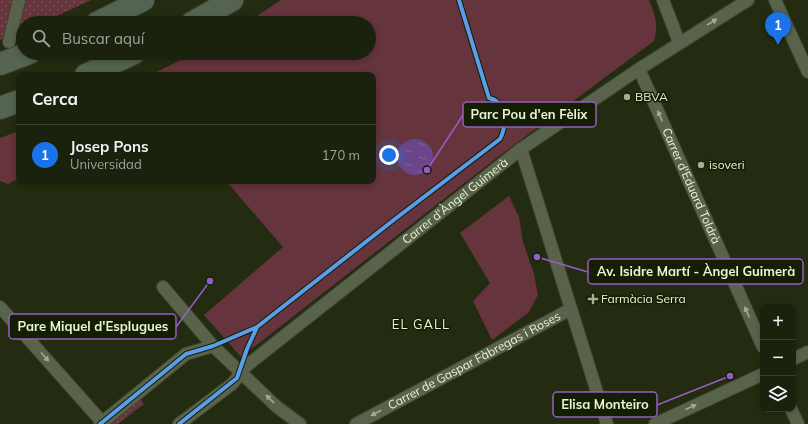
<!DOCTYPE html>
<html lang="es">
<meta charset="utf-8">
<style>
body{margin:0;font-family:Mulish,sans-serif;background:#272e1a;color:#f1f3f6}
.controls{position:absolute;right:12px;bottom:12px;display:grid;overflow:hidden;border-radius:8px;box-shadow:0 2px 6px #0003}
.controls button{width:36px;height:36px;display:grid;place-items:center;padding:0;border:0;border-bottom:1px solid #383e2d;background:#1a210c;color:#f1f3f6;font:20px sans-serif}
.you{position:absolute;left:389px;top:155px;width:14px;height:14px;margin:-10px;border:3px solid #fff;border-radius:50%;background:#1a73e8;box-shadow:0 0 0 6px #1a73e833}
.badge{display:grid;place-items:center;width:26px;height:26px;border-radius:50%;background:#1a73e8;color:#fff;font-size:13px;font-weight:700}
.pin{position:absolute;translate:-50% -33px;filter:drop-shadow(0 1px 2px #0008)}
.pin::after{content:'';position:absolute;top:21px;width:14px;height:12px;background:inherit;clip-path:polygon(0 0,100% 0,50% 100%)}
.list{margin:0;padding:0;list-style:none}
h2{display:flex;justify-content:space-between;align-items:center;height:52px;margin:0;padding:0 16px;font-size:17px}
h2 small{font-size:13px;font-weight:400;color:#9fa39d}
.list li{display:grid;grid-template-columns:26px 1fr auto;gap:12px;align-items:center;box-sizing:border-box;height:60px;padding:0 16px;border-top:1px solid #383e2d}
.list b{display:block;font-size:15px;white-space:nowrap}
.list p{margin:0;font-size:13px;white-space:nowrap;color:#9fa39d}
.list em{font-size:13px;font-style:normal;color:#9fa39d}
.icon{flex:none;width:22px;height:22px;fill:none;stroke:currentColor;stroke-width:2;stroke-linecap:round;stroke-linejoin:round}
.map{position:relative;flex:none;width:808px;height:424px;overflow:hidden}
.search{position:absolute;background:#1a210c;box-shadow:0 2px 6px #0003;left:16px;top:16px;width:360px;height:44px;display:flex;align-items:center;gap:10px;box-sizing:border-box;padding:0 14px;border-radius:22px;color:#9fa39d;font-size:15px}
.panel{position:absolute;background:#1a210c;box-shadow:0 2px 6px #0003;left:16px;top:72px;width:360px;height:112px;border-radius:8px}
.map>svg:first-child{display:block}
.grass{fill:url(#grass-dots)}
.park{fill:#65343c}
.water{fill:url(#water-ripples)}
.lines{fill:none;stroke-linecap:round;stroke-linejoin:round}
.street-casing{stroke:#3e4631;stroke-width:14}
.highway-casing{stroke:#3e4631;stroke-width:24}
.street{stroke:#59624b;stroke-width:12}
.highway{stroke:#546450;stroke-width:22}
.cycleway-casing{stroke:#141e03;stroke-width:6}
.cycleway{stroke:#5a9eea;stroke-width:4}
.oneway{fill:#a0ac8f}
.poi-dot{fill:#a2af8f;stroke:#141e03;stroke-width:1.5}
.labels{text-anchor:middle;stroke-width:3;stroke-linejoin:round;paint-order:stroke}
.poi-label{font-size:12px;fill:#e7f6d3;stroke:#141e03;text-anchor:start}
.street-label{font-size:12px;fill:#e7f6d3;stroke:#141e03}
.neighbourhood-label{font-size:13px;letter-spacing:1px;fill:#e7f6d3;stroke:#141e03}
.leader{fill:none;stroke:#965ec4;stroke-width:1.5}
.callout-dot{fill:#965ec4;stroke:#141e03;stroke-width:1.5}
.callout{fill:#141e03;stroke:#965ec4;stroke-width:1.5}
.callout-label{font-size:13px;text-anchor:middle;font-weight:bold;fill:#e7f6d3}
</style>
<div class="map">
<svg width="808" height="424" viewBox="0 0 808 424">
<defs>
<pattern id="grass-dots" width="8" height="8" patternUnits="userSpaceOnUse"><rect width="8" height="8" fill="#65343c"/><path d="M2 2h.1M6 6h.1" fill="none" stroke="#7b5257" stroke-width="1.8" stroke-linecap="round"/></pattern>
<pattern id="water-ripples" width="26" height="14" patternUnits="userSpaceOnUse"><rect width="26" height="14" fill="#69458a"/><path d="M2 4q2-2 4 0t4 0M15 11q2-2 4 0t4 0" fill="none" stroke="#7e609a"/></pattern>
</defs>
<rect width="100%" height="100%" fill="#232c10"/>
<path class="grass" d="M0 0H91L42 23H23V32L0 40Z
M137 394 144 404 118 424H97Z"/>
<path class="park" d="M281 0H649C655 15 659 25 654 41L494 160 241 357 204 315 283 247 226 181H373V75H151L194 53H369V23H246Z
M19 131V178L8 184 0 181V138Z
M509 196 519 217 523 242 534 274 538 295 529 312 492 340 473 301 490 283 460 233Z"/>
<path class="water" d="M397 157a18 18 0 1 1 36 0a18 18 0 1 1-36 0Z"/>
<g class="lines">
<defs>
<g id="street">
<path d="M663 0 679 42"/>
<path d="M775 0 808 72"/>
<path d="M9 42 19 0"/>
<path id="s1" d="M639 69 763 347"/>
<path d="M521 149 607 424"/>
<path d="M163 287 213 346 277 407 300 424"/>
<path d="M0 307 102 422"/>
<path d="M793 359 808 352"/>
<path d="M791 409 798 424"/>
<path d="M100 424 186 354 213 346"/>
<path id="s2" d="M179 424 232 384 237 378 240 371 521 149 639 69 748 0"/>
<path id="s3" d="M356 424 571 309"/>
<path d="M655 424 763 374"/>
</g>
<path id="highway" d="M97 23 143 0
M192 23 232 0
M0 64 29 53
M86 75 134 53
M0 108 19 101"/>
</defs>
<use href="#street" class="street-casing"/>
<use href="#highway" class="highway-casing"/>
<use href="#street" class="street"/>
<use href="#highway" class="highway"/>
<defs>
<path id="cycleway" d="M100 424 186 354 213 346 257 327 395 219 500 139C507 126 506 101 489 98L459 0
M179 424 237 378 247 349 257 327"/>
</defs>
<use href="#cycleway" class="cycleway-casing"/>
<use href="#cycleway" class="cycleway"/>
</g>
<defs><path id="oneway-solid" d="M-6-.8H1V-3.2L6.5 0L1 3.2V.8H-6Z"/></defs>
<g class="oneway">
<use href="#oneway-solid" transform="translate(712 22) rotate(-32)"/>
<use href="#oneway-solid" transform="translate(660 116) rotate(-114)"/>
<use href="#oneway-solid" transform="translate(747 312) rotate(-114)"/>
<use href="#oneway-solid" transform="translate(45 357) rotate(48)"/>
<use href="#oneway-solid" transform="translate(270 399) rotate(-136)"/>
<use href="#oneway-solid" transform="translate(691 407) rotate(-25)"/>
<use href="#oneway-solid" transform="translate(376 413) rotate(152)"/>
</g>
<g class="poi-dot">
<circle cx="627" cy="97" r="4"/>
<circle cx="701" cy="165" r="4"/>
<path d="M591 293h4v4h4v4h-4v4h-4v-4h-4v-4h4z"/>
</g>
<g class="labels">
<g class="poi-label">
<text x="635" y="101">BBVA</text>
<text x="709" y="169">isoveri</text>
<text x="601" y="303">Farmàcia Serra</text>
</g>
<g class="street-label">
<text dy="4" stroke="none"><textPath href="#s1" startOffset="128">Carrer d'Eduard Toldrà</textPath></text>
<text dy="4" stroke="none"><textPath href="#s2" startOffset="356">Carrer d'Àngel Guimerà</textPath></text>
<text dy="4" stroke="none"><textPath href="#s3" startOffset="134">Carrer de Gaspar Fàbregas i Roses</textPath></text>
</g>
<g class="neighbourhood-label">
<text x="421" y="329">EL GALL</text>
</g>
</g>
<path class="leader" d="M427 170L463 115M537 257L588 272M210 281L176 327M730 376L657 405"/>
<g class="callout-dot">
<circle cx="427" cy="170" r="4"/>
<circle cx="537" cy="257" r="4"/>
<circle cx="210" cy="281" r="4"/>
<circle cx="730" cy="376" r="4"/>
</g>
<g class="callout">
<rect x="463" y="102" width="133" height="25" rx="4"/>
<rect x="588" y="259" width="215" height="25" rx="4"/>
<rect x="9" y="314" width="167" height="25" rx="4"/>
<rect x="553" y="392" width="104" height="25" rx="4"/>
</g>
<g class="callout-label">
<text x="529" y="119">Parc Pou d'en Fèlix</text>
<text x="696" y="276">Av. Isidre Martí - Àngel Guimerà</text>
<text x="93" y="331">Pare Miquel d'Esplugues</text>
<text x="605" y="409">Elisa Monteiro</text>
</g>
</svg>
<div class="controls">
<button>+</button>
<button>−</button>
<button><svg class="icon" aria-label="layers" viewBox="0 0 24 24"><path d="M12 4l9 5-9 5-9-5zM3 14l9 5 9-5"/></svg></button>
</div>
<div class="you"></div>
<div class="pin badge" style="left:778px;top:45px">1</div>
<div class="search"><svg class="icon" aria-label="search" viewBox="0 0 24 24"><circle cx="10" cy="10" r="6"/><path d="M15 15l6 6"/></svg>Buscar aquí</div>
<section class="panel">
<h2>Cerca<small></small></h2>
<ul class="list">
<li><span class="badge">1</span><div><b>Josep Pons</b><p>Universidad</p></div><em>170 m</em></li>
</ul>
</section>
</div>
